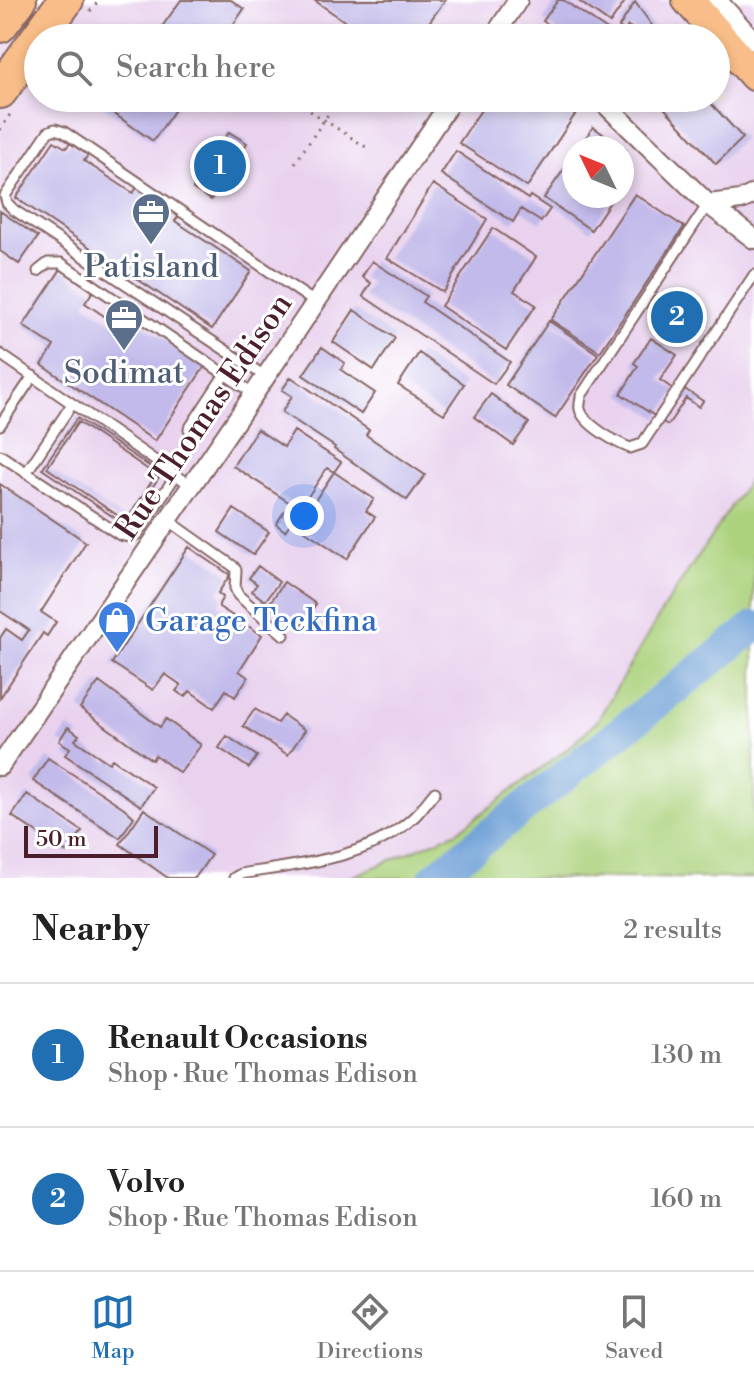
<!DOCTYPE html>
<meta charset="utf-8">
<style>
body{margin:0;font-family:"Libre Bodoni",serif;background:#f6f6f6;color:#222}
.compass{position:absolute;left:562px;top:136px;width:72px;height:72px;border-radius:50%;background:#fff;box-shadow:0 4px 12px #0003;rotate:313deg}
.scale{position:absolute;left:24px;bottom:20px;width:134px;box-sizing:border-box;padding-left:8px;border:4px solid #4a1f2b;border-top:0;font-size:22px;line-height:28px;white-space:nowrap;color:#4a1f2b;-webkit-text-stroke:6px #fff;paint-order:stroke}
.you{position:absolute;left:304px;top:516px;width:28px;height:28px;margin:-20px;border:6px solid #fff;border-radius:50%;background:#1a73e8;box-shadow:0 0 0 12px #1a73e833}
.badge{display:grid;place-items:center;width:52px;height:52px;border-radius:50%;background:#1f6fb2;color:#fff;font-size:26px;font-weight:700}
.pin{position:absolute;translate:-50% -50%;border:4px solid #fff;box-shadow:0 2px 8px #0006}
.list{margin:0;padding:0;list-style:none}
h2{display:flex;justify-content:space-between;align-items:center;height:104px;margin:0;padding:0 32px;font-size:34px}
h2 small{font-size:26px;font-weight:400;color:#767676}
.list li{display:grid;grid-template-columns:52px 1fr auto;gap:24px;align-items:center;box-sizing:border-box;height:144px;padding:0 32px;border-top:2px solid #e0e0e0}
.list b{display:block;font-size:30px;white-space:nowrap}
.list p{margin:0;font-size:26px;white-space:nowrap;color:#767676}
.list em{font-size:26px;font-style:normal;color:#767676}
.icon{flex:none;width:44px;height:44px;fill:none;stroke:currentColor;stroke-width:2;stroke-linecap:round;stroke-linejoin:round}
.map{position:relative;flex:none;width:754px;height:878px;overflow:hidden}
.search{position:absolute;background:#fff;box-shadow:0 4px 12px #0003;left:24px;right:24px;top:24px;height:88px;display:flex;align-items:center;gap:20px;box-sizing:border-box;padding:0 28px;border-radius:44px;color:#767676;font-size:30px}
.sheet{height:392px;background:#fff}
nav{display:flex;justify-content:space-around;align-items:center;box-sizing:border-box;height:112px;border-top:2px solid #e0e0e0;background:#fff;font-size:22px;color:#767676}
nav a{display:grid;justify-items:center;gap:4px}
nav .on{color:#1f6fb2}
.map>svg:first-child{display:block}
.built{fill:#e9d2ee;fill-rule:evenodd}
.green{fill:#abd27c;stroke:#7a7854;stroke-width:2}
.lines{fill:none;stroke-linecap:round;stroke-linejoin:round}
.river{stroke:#6a9dd5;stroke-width:32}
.building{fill:#c1baea;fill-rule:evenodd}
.lane-casing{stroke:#856563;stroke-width:13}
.street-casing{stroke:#856563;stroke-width:22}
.primary-casing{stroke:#856563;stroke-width:34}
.highway-casing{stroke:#856563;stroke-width:38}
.path{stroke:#856563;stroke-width:3;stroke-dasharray:2 6;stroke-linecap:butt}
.lane{stroke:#fff;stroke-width:9}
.street{stroke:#fff;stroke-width:18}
.primary{stroke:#f8bd88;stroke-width:30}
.highway{stroke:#f8bd88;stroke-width:34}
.labels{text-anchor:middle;stroke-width:6;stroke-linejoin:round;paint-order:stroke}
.service-label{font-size:32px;fill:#4e5e75;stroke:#fff}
.street-label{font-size:32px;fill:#4a1f2b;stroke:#fff}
.shop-label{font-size:32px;fill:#366cbe;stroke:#fff;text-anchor:start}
</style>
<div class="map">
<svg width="754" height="878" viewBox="0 0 754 878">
<rect width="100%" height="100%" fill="#fff"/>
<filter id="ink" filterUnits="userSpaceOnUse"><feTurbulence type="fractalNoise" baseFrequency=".0125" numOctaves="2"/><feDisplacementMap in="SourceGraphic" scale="16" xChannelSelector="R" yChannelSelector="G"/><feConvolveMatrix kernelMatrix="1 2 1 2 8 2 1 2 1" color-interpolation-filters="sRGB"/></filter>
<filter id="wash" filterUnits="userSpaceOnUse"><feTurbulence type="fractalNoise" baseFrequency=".006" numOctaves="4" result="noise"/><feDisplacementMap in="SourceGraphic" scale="32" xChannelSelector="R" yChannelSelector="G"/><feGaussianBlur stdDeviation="1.8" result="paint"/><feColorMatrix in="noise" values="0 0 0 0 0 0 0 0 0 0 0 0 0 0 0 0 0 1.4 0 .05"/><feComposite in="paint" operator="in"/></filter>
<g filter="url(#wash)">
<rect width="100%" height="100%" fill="#f2e6cc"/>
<path class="built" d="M0 0H754V472L665 606 597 721 572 745 457 832 349 878H0ZM38 38H716V98H38ZM574 148H622V196H574Z"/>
<path class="green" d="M754 472V878H349L457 832 572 745 597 721 665 606Z"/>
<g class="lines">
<path class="river" d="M434 878 754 627"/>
</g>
<g id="blocks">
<path class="building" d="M181 0H231L244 9 224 38H154Z
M314 0H445L418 38H369Z
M558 0H563L619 38H568L543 21Z
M577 0H626L610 23Z
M635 2 656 31 651 38H647L628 26 625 31 619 27Z
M113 98H183L153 141 106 108Z
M489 98H553L576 113 527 187 459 143Z
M655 98H706L743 138 716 164Z
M593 127 626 150 622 156V148H579Z
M229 132 247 143 211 200 193 189Z
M54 141 66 148 70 143 88 155 84 161 133 193 139 185 155 197 150 205 154 207 159 200 180 214 175 221 251 271 212 329 16 198Z
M456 151 528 199 530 196 550 209 541 222 521 209 513 222 441 174Z
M574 155V196H614L591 230 544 198Z
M433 184 487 219 443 292 387 258Z
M635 194 684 227 600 352 551 320Z
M0 211 38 237 19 264 0 251Z
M493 228 536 257 514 291 536 305 506 350 441 306Z
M372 261 426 296 422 302 510 362 494 384 363 296 371 283 362 277Z
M61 269 93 291 85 303 119 326 127 314 205 366 155 441 42 365 54 346 23 326Z
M354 310 395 338 374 370 333 342Z
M549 321 598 354 555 418 506 385Z
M651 338 677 355 660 380 676 391 658 418 621 394 638 366 634 363Z
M322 347 345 363 341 370 375 393 361 414 303 375Z
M419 353 464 384 444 414 398 385Z
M291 377 369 430 366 435 425 475 407 500 334 449 335 447 282 412 292 396 282 390Z
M683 388 703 401 699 407 686 398 668 425 661 421Z
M491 394 529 423 513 445 474 417Z
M77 418 161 474 127 526 42 469ZM78 422 156 475 126 521 47 468Z
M257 429 284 447 294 431 341 462 334 472 327 468 285 531 276 524 290 503 233 466Z
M334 472 374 499 366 511 375 517 347 559 298 526Z
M0 484 86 542 41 612 56 622 47 636 43 633 0 698V638L6 629 22 640 29 630 0 611Z
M234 509 269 532 253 555 219 532Z
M189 547 230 575 218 593 223 597 219 604V607L262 635 239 671 248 677 235 697 226 690 214 708 190 691 185 697 176 691 181 685 165 674 153 690 112 663Z
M258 566 279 582 265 601 252 591 257 584 249 578Z
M284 582 316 604 300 627 268 606Z
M99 682 160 727 166 719 201 745 180 773 155 755 152 760 80 708Z
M255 709 277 723 283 715 305 730 288 755 243 726Z
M68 727 79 735 75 740 109 763 112 759 154 787 141 806 65 755 70 748 59 741Z
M227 736 257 756 249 768 219 748Z
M48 758 124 808 134 817 120 838 33 781Z
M27 794 82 831 67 853 12 816Z
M144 809 211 855 195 878H168L120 844Z"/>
</g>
</g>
<g filter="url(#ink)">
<use href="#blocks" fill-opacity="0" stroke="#856563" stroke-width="2"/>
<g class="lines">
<defs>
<path id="lane" d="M708 204 581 396C581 400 579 405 580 409 583 424 617 443 630 448L642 444 754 275
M38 271 48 263H61L254 394
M0 354 192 486
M266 377 14 210 7 203 5 196 48 132 55 129 64 132 316 303
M0 425 33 376
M189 429 225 374
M0 455 120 535C127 537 131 538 137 534L176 475
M26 473 72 404
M168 520 233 566 236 570 235 588 238 595 284 635
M234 878 241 874C299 864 371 859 415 816 422 809 428 800 435 792"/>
<path id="street" d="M717 0 754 41
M493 38 518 0
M599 98 708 204 754 239
M708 204 741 200 754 194
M0 766 254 394 453 98"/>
<path id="primary" d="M688 0 754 75"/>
<path id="highway" d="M0 25 19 0
M38 38 66 0
M0 91 38 38"/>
</defs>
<use href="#lane" class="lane-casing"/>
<use href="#street" class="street-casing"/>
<use href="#primary" class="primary-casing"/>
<use href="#highway" class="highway-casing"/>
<path class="path" d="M90 11 100 0
M290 98 369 149
M0 130 11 113
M295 163 339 98"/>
<use href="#lane" class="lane"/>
<use href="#street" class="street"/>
<use href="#primary" class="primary"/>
<use href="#highway" class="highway"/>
</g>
</g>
<defs>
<symbol id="office-pin" viewBox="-11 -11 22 30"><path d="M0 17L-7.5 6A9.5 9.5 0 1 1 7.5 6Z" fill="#5c6f8a" stroke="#fff"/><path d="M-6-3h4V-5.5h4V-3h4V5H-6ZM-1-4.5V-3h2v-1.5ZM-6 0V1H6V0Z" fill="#fff"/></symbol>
<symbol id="shop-pin" viewBox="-11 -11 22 30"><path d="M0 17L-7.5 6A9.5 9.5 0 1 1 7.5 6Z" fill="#3f7fe0" stroke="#fff"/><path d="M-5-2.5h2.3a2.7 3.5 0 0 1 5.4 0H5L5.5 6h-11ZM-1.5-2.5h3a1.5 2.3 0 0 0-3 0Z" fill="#fff"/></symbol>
</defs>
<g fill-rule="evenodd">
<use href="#office-pin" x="129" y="190" width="44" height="60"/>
<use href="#office-pin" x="102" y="296" width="44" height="60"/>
<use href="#shop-pin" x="95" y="598" width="44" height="60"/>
</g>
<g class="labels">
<g class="service-label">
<text x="151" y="277">Patisland</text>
<text x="124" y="383">Sodimat</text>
</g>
<g class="street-label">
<text transform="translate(203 416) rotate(-56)" y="11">Rue Thomas Edison</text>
</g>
<g class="shop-label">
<text x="145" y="631">Garage Teckfina</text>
</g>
</g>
</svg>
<svg class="compass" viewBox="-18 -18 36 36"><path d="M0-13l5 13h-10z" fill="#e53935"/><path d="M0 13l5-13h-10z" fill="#767676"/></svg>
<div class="scale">50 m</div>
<div class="you"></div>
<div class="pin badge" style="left:220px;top:166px">1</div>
<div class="pin badge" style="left:677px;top:317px">2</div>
<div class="search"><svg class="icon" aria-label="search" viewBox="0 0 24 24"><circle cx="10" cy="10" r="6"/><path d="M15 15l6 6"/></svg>Search here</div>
</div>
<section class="sheet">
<h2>Nearby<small>2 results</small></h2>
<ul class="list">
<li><span class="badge">1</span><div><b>Renault Occasions</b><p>Shop · Rue Thomas Edison</p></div><em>130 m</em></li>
<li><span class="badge">2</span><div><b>Volvo</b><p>Shop · Rue Thomas Edison</p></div><em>160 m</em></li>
</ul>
</section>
<nav>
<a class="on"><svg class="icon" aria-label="map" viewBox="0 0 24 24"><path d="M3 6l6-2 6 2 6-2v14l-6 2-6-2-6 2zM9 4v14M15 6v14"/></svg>Map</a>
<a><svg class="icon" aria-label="directions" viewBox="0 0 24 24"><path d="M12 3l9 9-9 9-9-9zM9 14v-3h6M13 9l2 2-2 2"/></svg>Directions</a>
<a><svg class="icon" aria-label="saved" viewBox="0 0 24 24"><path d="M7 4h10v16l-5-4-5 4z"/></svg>Saved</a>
</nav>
